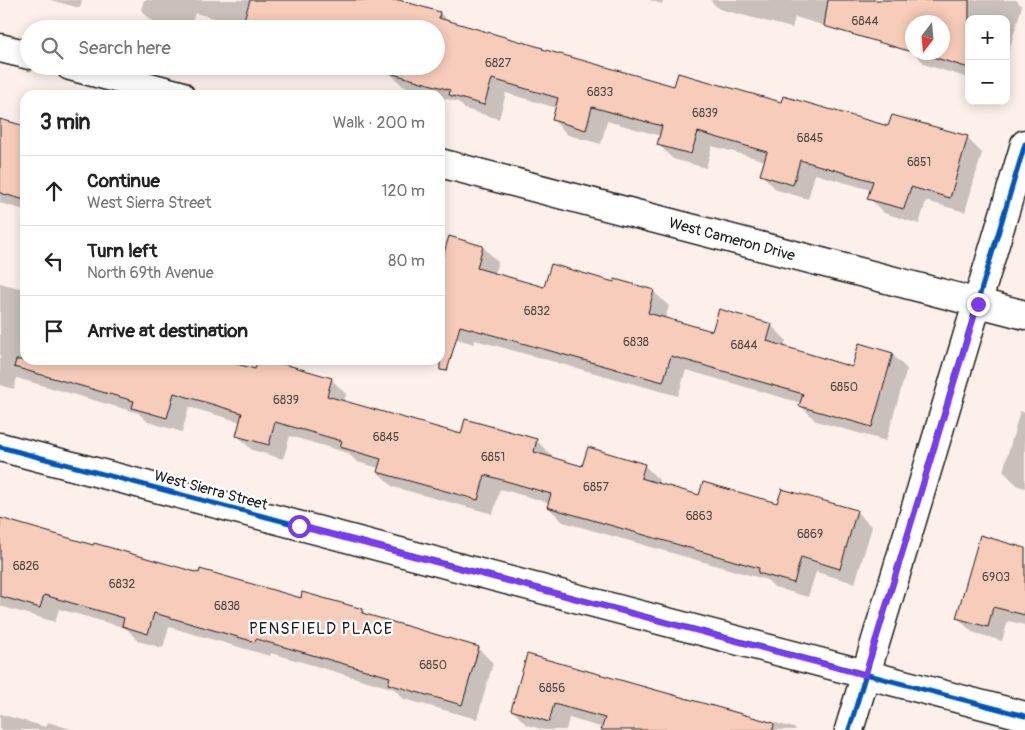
<!DOCTYPE html>
<meta charset="utf-8">
<style>
body{margin:0;font-family:Pangolin,sans-serif;background:#f6f6f6;color:#222}
.controls{position:absolute;right:15px;top:15px;display:grid;overflow:hidden;border-radius:10px;box-shadow:0 2px 12px #0003}
.controls button{width:45px;height:45px;display:grid;place-items:center;padding:0;border:0;border-bottom:1px solid #e0e0e0;background:#fff;color:#222;font:25px sans-serif}
.compass{position:absolute;left:905px;top:15px;width:45px;height:45px;border-radius:50%;background:#fff;box-shadow:0 2px 12px #0003;rotate:196deg}
.stop{position:absolute;width:15px;height:15px;margin:-11px;border:4px solid #7c3aed;border-radius:50%;background:#fff}
.stop.end{background:#7c3aed;border-color:#fff;box-shadow:0 1px 5px #0008}
.list{margin:0;padding:0;list-style:none}
h2{display:flex;justify-content:space-between;align-items:center;height:65px;margin:0;padding:0 20px;font-size:21px}
h2 small{font-size:16px;font-weight:400;color:#767676}
.list li{display:grid;grid-template-columns:32px 1fr auto;gap:15px;align-items:center;box-sizing:border-box;height:70px;padding:0 20px;border-top:1px solid #e0e0e0}
.list b{display:block;font-size:19px;white-space:nowrap}
.list p{margin:0;font-size:16px;white-space:nowrap;color:#767676}
.list em{font-size:16px;font-style:normal;color:#767676}
.icon{flex:none;width:28px;height:28px;fill:none;stroke:currentColor;stroke-width:2;stroke-linecap:round;stroke-linejoin:round}
.map{position:relative;flex:none;width:1025px;height:730px;overflow:hidden}
.search{position:absolute;background:#fff;box-shadow:0 2px 12px #0003;left:20px;top:20px;width:425px;height:55px;display:flex;align-items:center;gap:12px;box-sizing:border-box;padding:0 18px;border-radius:28px;color:#767676;font-size:19px}
.panel{position:absolute;background:#fff;box-shadow:0 2px 12px #0003;left:20px;top:90px;width:425px;height:275px;border-radius:15px}
.map>svg:first-child{display:block}
.shadow{fill:#0003}
.building{fill:#f8ccba;stroke:#1c1c1c}
.lines{fill:none;stroke-linecap:round;stroke-linejoin:round}
.minor-casing{stroke:#1c1c1c;stroke-width:31}
.minor{stroke:#fff;stroke-width:28}
.cycleway-casing{stroke:#fff;stroke-width:8}
.cycleway{stroke:#0057b8;stroke-width:5}
.route{stroke:#7c3aed;stroke-width:6}
.labels{text-anchor:middle;stroke-width:4.5;stroke-linejoin:round;paint-order:stroke}
.number-label{font-size:12px;fill:#534844}
.street-label{font-size:15px;fill:#1c1c1c;stroke:#fff}
.neighbourhood-label{font-size:16px;letter-spacing:1px;fill:#1c1c1c;stroke:#fff}
</style>
<div class="map">
<svg width="1025" height="730" viewBox="0 0 1025 730">
<rect width="100%" height="100%" fill="#fdf0ea"/>
<filter id="ink" filterUnits="userSpaceOnUse"><feTurbulence type="fractalNoise" baseFrequency=".02" numOctaves="2"/><feDisplacementMap in="SourceGraphic" scale="10" xChannelSelector="R" yChannelSelector="G"/><feConvolveMatrix kernelMatrix="1 2 1 2 8 2 1 2 1" color-interpolation-filters="sRGB"/></filter>
<g filter="url(#ink)">
<path class="shadow" d="M50 0H82L80 8Z
M144 0H395L440 13 449 22 542 49 544 51 675 88 782 104 889 128 967 138 982 153 965 212 926 201 919 224 884 213 869 198 871 190 815 174 808 199 777 190 762 175 766 161 712 146 706 168 673 159 658 144 661 136 607 121 601 144 568 135 553 120 557 108 506 93 499 119 465 109 458 102 440 97V95H433L403 86 388 71 436 66V29L244 26 195 13 190 29H168L156 25 141 10Z
M649 0H663L662 4Z
M710 0H1016L1022 6 1006 61V19H969V78L926 65 913 52H942V22H912V52L795 17 792 28 719 9Z
M0 120 25 127V210L0 203Z
M483 247 498 262 494 274 545 289 615 283 616 281 654 292 669 306 665 319 713 333 771 325 786 340 784 348 853 368 892 354 907 369 886 441 816 421 801 406V403L686 370 678 396 475 340 474 344 440 334V261L442 262Z
M0 283 23 289 25 292V360H218L256 371 259 360H265L331 379 346 394 344 402 462 436 466 420 537 441 552 456 551 459 583 468 644 465 659 480 658 485 700 497 857 512 872 527 855 583 816 572 808 597 774 587 767 580 563 522 548 507 550 503 500 489 493 514 393 487 378 472 379 468 357 462 348 453 290 436 283 459 252 450 237 435 241 422 189 407 182 432 148 422 138 413 17 378 14 389 0 385Z
M1020 411 1025 413V488L1018 486 1003 471Z
M0 520 200 574 301 600 362 610 369 617 478 648 493 663 477 719 404 699 394 689 271 653 270 656 169 627 163 648 138 641 126 628 59 609 55 622 0 606Z
M1025 549V625L1008 621 1002 641 972 632 957 617Z
M528 655 794 728 797 730H603V728L569 718 566 730H544L527 725 512 710Z
M0 714 46 727 48 722 74 730H0Z"/>
<path class="building" d="M250 0H399L440 12 439 18 543 48 542 49 674 86 678 73 781 102 783 96 888 126 892 115 968 136 950 198 911 187 904 209 867 199 873 181 800 160 793 185 760 175 767 152 698 132 691 154 657 145 662 126 592 107 586 130 552 120 558 98 492 79 484 105 449 95 450 90 386 72 388 66H436V29H241Z
M828 0H969V68L916 52H942V22H912V52L824 26Z
M0 119 25 126V200L0 193Z
M449 236 483 246 477 268 544 287 551 264 614 282 615 279 654 290 648 313 712 331 719 309 772 324 767 341 852 367 859 343 893 353 872 427 799 406 803 394 671 356 663 382 460 326 447 371 440 370V266Z
M16 360H223L255 369 257 360H270L332 378 327 396 461 434 465 419 537 439 534 452 582 466 588 447 645 464 641 478 699 495 703 482 777 503 782 489 857 510 840 569 801 557 794 583 758 573 759 568 547 507 551 494 485 475 478 500 377 472 381 459 340 447 342 441 275 422 269 445 236 436 242 413 174 393 167 418 132 408 134 401 14 367Z
M0 518 93 545 94 543 199 573 200 569 301 598 302 592 363 609 362 613 479 647 462 705 388 684 390 677 256 639 255 642 154 613 148 634 122 626 124 618 44 595 40 608 0 596Z
M980 535 1025 548V615L993 607 988 627 956 618Z
M527 654 774 723 773 730H601L605 718 554 704 549 722 511 710Z"/>
<g class="lines">
<defs>
<path id="minor" d="M0 48 29 55
M70 66 180 95
M440 163 1025 315
M0 447 1025 716
M849 730 1025 144"/>
</defs>
<use href="#minor" class="minor-casing"/>
<use href="#minor" class="minor"/>
<defs>
<path id="cycleway" d="M0 447 1025 716
M849 730 1025 144"/>
</defs>
<use href="#cycleway" class="cycleway-casing"/>
<use href="#cycleway" class="cycleway"/>
</g>
</g>
<g class="lines" filter="url(#ink)">
<path class="route" d="M299 526 865 675 978 304"/>
</g>
<g class="labels">
<g class="number-label">
<text x="865" y="25">6844</text>
<text x="498" y="67">6827</text>
<text x="600" y="96">6833</text>
<text x="705" y="117">6839</text>
<text x="810" y="142">6845</text>
<text x="919" y="166">6851</text>
<text x="537" y="315">6832</text>
<text x="636" y="346">6838</text>
<text x="744" y="349">6844</text>
<text x="844" y="391">6850</text>
<text x="286" y="404">6839</text>
<text x="386" y="441">6845</text>
<text x="493" y="461">6851</text>
<text x="596" y="491">6857</text>
<text x="699" y="520">6863</text>
<text x="810" y="538">6869</text>
<text x="26" y="570">6826</text>
<text x="996" y="581">6903</text>
<text x="122" y="588">6832</text>
<text x="227" y="610">6838</text>
<text x="433" y="669">6850</text>
<text x="552" y="692">6856</text>
</g>
<g class="street-label">
<text transform="translate(732 239) rotate(15)" y="5">West Cameron Drive</text>
<text transform="translate(211 490) rotate(15)" y="5">West Sierra Street</text>
</g>
<g class="neighbourhood-label">
<text x="321" y="634">PENSFIELD PLACE</text>
</g>
</g>
</svg>
<div class="controls">
<button>+</button>
<button>−</button>
</div>
<svg class="compass" viewBox="-18 -18 36 36"><path d="M0-13l5 13h-10z" fill="#e53935"/><path d="M0 13l5-13h-10z" fill="#767676"/></svg>
<div class="stop" style="left:299px;top:526px"></div>
<div class="stop end" style="left:978px;top:304px"></div>
<div class="search"><svg class="icon" aria-label="search" viewBox="0 0 24 24"><circle cx="10" cy="10" r="6"/><path d="M15 15l6 6"/></svg>Search here</div>
<section class="panel">
<h2>3 min<small>Walk · 200 m</small></h2>
<ul class="list">
<li><svg class="icon" aria-label="ahead" viewBox="0 0 24 24"><path d="M12 20V5M6 11l6-6 6 6"/></svg><div><b>Continue</b><p>West Sierra Street</p></div><em>120 m</em></li>
<li><svg class="icon" aria-label="left" viewBox="0 0 24 24"><path d="M17 20v-9H6M10 6l-5 5 5 5"/></svg><div><b>Turn left</b><p>North 69th Avenue</p></div><em>80 m</em></li>
<li><svg class="icon" aria-label="arrive" viewBox="0 0 24 24"><path d="M6 21V4h12l-3 4 3 4H6"/></svg><div><b>Arrive at destination</b></div></li>
</ul>
</section>
</div>
